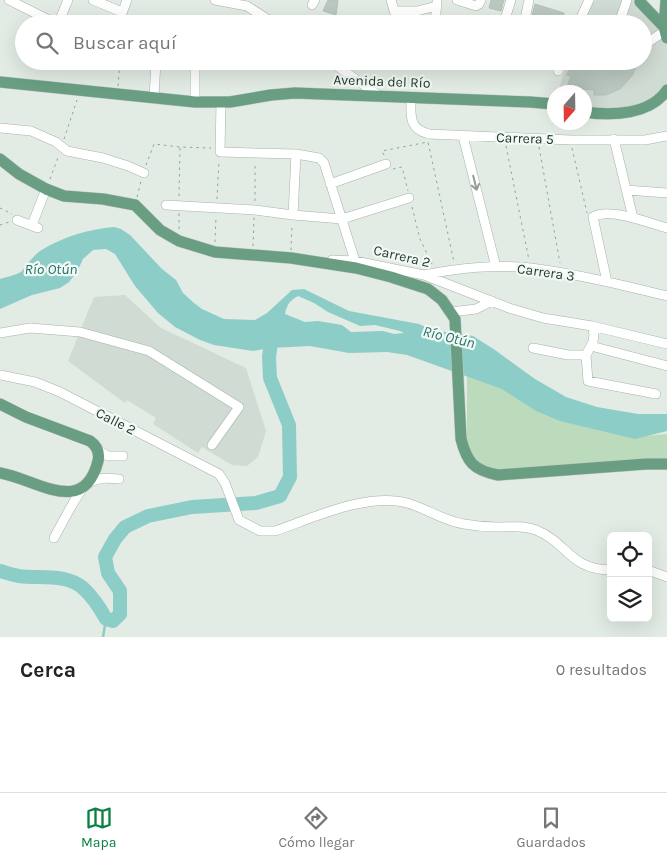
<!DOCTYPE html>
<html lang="es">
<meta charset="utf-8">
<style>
body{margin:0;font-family:Karla,sans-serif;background:#f2f2f2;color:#222}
.controls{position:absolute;right:15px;bottom:15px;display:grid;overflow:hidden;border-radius:8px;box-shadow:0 5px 20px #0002}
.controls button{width:45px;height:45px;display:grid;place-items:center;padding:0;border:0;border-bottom:1px solid #e0e0e0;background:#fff;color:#222;font:25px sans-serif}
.compass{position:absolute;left:547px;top:85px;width:45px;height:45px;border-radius:50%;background:#fff;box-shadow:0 5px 20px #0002;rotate:200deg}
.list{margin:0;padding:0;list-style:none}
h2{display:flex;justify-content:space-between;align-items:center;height:65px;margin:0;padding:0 20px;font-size:21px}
h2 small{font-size:16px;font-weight:400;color:#767676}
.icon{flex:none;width:28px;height:28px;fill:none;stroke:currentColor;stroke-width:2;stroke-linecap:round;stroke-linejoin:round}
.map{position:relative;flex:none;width:667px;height:637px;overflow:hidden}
.search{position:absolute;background:#fff;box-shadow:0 5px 20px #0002;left:15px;right:15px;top:15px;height:55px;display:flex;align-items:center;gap:12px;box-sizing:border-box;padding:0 18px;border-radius:28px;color:#767676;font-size:19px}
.sheet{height:155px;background:#fff}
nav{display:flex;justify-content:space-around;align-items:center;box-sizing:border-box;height:70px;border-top:1px solid #e0e0e0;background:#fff;font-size:14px;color:#767676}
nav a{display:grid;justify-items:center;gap:2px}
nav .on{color:#0b8043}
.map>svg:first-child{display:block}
.built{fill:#d0dbd3}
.green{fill:#bcdbbc}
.water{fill:#8dcdc7;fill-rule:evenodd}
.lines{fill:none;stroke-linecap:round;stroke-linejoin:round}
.stream{stroke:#8dcdc7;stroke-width:2.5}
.river{stroke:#8dcdc7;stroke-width:14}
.building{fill:#bac8c0;stroke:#b4c4ba}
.minor-casing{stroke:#a5b3aa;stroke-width:10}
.major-casing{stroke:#c1c8c4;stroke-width:12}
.path{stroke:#84ad96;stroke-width:1;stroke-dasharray:2.5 4;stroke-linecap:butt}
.minor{stroke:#fff;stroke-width:9}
.major{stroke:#699e83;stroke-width:11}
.oneway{stroke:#919d96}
.labels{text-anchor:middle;stroke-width:4.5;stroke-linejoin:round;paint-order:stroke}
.street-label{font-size:14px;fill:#233b2e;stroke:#f2f8f3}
.water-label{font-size:15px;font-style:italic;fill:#21736d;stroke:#f2f8f3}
</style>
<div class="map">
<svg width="667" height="637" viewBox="0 0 667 637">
<rect width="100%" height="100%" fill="#e2ebe4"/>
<path class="built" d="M595 0H635L667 38V90L650 106 585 112 584 92H558L568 61H643V24H582L589 9Z
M125 295 161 328 246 368 266 431 258 457 247 466 232 465 202 447 198 453 153 424 156 418 127 400 125 403 68 361 94 297Z"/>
<path class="green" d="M467 361 644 436 667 434V464L525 473 477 468 467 447Z"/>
<path class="water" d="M114 227 121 229 130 235 162 269 176 280 183 293 194 303 202 309 224 319 255 320 267 313 292 290 304 289 349 311 419 324 434 331 458 333 473 336 495 350 535 379 566 397 597 407 638 414H667V431L635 439 560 421 536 411 502 389 407 355 387 352 349 353 310 346 270 348 253 351 214 345 200 340 175 327 158 313 135 286 115 254 106 249 93 250 83 259 77 272 69 282 60 288 32 295 0 309V279C6 277 17 275 22 271 28 264 32 257 40 251 62 237 89 229 114 227ZM298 296 314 303 328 312 360 326 375 325 400 331 404 333 394 334 383 331 351 332 342 325 318 321 305 322 285 314C287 305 289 301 298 296Z"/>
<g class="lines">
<path class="stream" d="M103 637 106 619"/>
<path class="river" d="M0 571C6 573 13 575 19 576 40 579 65 573 83 588 93 597 100 608 106 619L113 621 120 614V591L108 573 105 557 115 539 125 527 148 516 192 507 256 503 280 496 290 477 289 425 270 378 269 357 272 335"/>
</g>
<path class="building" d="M328 0H338L336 15 323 11Z
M491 0H504L501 11 489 8Z
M535 4 564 13 561 24H530Z
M429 17V24H405V20Z
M572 61H635L636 67 632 76 620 89 606 95H594V90L584 89 581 92H571L566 90 571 76 567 75Z"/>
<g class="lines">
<defs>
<path id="minor" d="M9 0 57 24
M93 0 122 12
M215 0 247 6 275 24
M391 0 398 24
M457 0 476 6 479 4 481 0
M312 5 315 0
M394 11H417L437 6
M506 16 511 0
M58 24 68 0
M118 24 127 0
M435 24 437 2
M524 24 529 0
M578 24 589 0
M620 24 619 23 627 0
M647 43 665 31
M330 61 381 97
M536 61 545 65
M558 71 562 61
M154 98 156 61
M411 98C411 115 408 129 429 134L571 140H645L667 136
M195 102V61
M221 103 220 152 296 154 319 158 324 163 355 261
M0 128 31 131 56 142 67 151 103 158 128 166 144 173
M463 136 496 267
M614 139 633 218
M330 184 386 164
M626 190 667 193
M166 205 255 210 293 215 342 219 409 198
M293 215 296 154
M17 220 38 228
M32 225 46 189
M332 260 355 261 424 275 509 308 543 318 592 326 667 344
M424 275C457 268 498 264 531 268 577 274 622 285 667 296
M607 282 593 217C609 207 649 223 667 228
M451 312 476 309 492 301
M592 326 594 334 593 342 586 355 588 381 656 394
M0 333 30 328 80 332 149 351 239 407 212 445
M591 346 667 366
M533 348 568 355H586
M0 375 35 382 60 392 219 474 225 483 239 520 260 531H275C313 518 368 492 407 503 426 508 443 521 464 524 475 526 486 527 498 527 511 527 523 525 536 530 568 543 570 570 611 570
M99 451 108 456H123
M54 538C61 526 78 490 88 483 98 477 108 478 119 479
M648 570 667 577"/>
<path id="major" d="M666 0 664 27 667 38
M640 2 664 27
M0 82 195 102H230L271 95 295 93 530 102 554 104
M584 112C612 116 650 115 667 90
M0 159 19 174 46 189 64 196 103 199 135 205 160 230 179 241 215 252 291 258 356 268 391 277 428 289 442 300 455 319 461 439C467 462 473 470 498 475L646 464H667
M0 404 26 417 90 441C97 446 100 452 98 461 84 518 36 479 0 473"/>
</defs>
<use href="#minor" class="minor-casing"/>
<use href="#major" class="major-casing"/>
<path class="path" d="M118 86 120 61
M64 139 77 100
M506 146 529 260
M539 147 560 263
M572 148 587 213
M384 155 382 151 428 142 454 262
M146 165 154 144 180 147 211 148
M393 169 402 167 408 191
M50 179 59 155
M179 196 180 148
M137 197 141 181
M217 199 219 161
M255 201V162
M412 207 420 239 432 264
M0 208 12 214
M0 225 9 222
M179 229V213
M215 242 216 216
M253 246 254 217
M291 250 292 224"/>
<use href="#minor" class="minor"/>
<use href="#major" class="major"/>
</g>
<defs><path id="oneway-shaft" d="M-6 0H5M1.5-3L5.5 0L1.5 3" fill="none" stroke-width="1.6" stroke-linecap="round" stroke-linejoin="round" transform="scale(1.25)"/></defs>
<use class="oneway" href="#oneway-shaft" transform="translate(475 183) rotate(76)"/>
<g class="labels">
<g class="street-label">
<text transform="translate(382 81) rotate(2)" y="5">Avenida del Río</text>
<text transform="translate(525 138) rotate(2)" y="5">Carrera 5</text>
<text transform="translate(402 256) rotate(13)" y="5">Carrera 2</text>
<text transform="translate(546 272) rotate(8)" y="5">Carrera 3</text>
<text transform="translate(116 421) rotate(27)" y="5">Calle 2</text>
</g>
<g class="water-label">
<text x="51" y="274">Río Otún</text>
<text transform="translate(449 337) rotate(14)" y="5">Río Otún</text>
</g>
</g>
</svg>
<div class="controls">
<button><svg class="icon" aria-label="locate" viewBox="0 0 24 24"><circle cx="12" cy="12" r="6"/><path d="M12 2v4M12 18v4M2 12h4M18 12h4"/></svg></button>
<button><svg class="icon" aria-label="layers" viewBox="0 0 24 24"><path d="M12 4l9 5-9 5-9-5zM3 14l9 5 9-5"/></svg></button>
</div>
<svg class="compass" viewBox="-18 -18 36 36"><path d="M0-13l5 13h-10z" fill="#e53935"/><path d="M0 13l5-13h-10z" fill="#767676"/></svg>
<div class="search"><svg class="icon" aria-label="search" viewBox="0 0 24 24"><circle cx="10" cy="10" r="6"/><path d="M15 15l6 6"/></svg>Buscar aquí</div>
</div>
<section class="sheet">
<h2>Cerca<small>0 resultados</small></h2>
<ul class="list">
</ul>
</section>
<nav>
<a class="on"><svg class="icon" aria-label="map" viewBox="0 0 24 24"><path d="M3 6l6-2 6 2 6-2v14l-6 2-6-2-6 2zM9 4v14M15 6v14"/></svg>Mapa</a>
<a><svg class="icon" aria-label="directions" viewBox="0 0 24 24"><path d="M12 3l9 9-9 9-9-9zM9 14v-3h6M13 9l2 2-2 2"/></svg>Cómo llegar</a>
<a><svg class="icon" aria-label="saved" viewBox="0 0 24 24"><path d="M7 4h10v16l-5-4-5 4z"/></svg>Guardados</a>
</nav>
